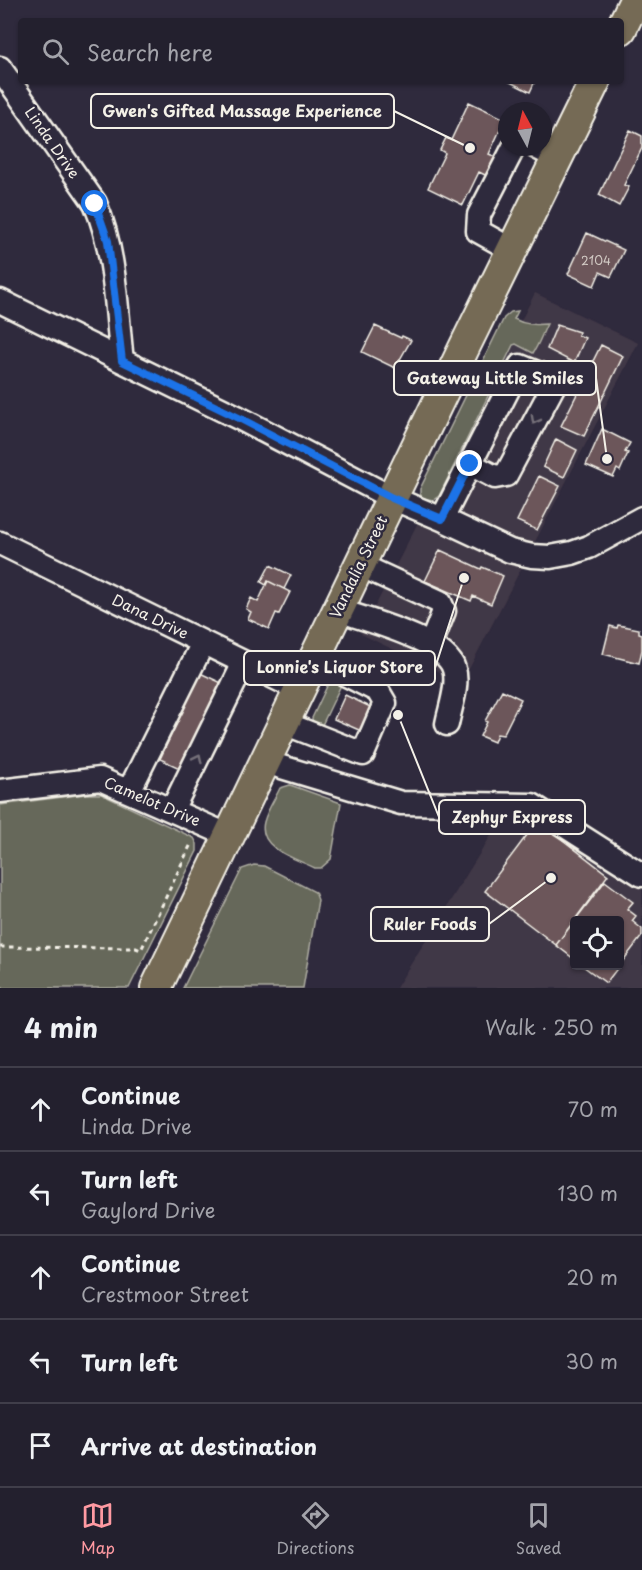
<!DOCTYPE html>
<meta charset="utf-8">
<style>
body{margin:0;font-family:"Playpen Sans",sans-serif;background:#2b2836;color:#f1f3f6}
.controls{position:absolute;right:18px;bottom:18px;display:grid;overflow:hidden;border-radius:6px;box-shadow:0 2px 4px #0004}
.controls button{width:54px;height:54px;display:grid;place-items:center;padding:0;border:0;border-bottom:2px solid #403e4a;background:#23202e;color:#f1f3f6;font:30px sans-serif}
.compass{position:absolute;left:498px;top:102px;width:54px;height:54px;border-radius:50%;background:#23202e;box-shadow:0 2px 4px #0004;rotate:353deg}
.stop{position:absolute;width:18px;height:18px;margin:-14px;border:4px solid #1a73e8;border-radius:50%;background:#fff}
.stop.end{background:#1a73e8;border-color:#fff;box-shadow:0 2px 6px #0008}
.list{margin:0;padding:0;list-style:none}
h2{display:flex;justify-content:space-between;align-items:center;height:78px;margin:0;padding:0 24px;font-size:26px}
h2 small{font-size:20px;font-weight:400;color:#a3a3aa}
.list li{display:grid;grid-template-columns:39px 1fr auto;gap:18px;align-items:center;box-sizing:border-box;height:84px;padding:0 24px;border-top:2px solid #403e4a}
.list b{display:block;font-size:22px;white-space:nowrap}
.list p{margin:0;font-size:20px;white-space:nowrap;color:#a3a3aa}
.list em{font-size:20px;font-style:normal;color:#a3a3aa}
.icon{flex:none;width:33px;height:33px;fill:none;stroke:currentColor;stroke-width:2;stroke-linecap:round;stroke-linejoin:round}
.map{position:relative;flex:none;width:642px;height:988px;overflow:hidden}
.search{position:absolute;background:#23202e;box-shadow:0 2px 4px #0004;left:18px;right:18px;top:18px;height:66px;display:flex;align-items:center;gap:15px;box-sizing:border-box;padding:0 21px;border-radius:6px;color:#a3a3aa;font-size:22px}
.sheet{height:498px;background:#23202e}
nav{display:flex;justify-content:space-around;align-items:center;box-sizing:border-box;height:84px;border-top:2px solid #403e4a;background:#23202e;font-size:16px;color:#a3a3aa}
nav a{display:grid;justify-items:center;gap:3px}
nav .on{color:#ff9aa2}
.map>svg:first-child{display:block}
.built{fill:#413746;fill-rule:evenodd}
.green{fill:#66685a;stroke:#adaca1;stroke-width:1.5}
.building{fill:#6c565a;stroke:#f4f1e8;stroke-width:1.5}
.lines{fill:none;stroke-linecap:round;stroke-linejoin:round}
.minor-casing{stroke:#f4f1e8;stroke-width:27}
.major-casing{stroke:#f4f1e8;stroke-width:34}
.path{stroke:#f4f1e8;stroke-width:3;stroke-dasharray:4.5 4.5;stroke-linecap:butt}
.minor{stroke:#2f2a3d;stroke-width:22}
.major{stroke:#756b55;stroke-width:30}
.oneway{stroke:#747079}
.route{stroke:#1a73e8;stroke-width:8}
.labels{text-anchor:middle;stroke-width:5;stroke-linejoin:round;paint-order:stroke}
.number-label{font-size:12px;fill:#d2cac4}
.street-label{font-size:15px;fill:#f4f1e8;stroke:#2f2a3d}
.leader{fill:none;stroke:#f4f1e8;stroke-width:2}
.callout-dot{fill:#f4f1e8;stroke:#2f2a3d;stroke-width:2}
.callout{fill:#2f2a3d;stroke:#f4f1e8;stroke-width:2}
.callout-label{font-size:16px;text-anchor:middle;font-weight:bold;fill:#f4f1e8}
</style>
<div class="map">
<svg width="642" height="988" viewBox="0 0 642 988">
<rect width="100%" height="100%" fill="#2f2a3d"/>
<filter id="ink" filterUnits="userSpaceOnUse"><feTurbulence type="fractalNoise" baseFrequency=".0167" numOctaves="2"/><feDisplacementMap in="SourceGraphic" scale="12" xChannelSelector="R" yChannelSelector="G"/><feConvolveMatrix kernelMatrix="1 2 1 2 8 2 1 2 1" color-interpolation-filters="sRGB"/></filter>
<g filter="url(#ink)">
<path class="built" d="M535 293 638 343 469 669 444 674 361 634Z
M515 797 642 873V988H396ZM574 921H620V966H574Z"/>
<path class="green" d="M518 311 514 319C525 325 535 325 547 324 542 334 539 344 533 353L516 344 513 345 439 496 433 500 423 498 420 494V489L504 318 511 312Z
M335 680 339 681 341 685 322 725H313L312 718 329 682Z
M290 785 341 803 331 859 321 868H315C297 859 257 849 264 822 267 810 275 799 280 788Z
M86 794H101L194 838 197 844V851L129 988H0V805Z
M254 865 264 866 315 892 318 900 303 988H183L242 869Z"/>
<path class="building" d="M508 81H535L530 92Z
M469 102 505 119 489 154 496 157 487 176 479 172 463 205 428 188 445 153 440 150 446 138 451 140Z
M630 130 642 136V148L624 185 629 187 619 206 599 195Z
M587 233 624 250 611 277 600 272 594 286 568 274Z
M557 325 579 332 578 335 585 338 574 363 547 349Z
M375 326 401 338 402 336 411 340 395 368 362 352Z
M601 345 623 356 584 436 561 426 577 394 574 392 589 362 592 363Z
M602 429 630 443 625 452 628 453 620 471 617 469 613 477 586 465Z
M556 439 577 450 564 477 543 467Z
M539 476 560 486 537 530 517 521Z
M440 550 481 569 482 567 503 576 491 604 473 596 471 601 425 581Z
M270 565 291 575 284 589 268 581 266 585 261 582Z
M268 581 290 592 279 614 276 613 269 629 248 619 251 612 246 609 251 598 258 602Z
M618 625 639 629V633L642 634V650L639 663 603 654 610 626 617 628Z
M200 673 226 685 186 771 160 759Z
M502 690 521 699 503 735 497 734 494 742 480 736 487 722 485 721Z
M345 695 379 711 368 734 334 719Z
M542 815 559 826 554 833 608 875 556 945 485 891Z
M605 881 633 902 627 909 636 916 632 921 642 929V936L606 983 583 966H620V921H574V959L556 945Z"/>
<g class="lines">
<defs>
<path id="minor" d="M0 68 95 203C116 252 116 309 122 361
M536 147 557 158
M512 250 478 231 479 215 514 147
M0 301 239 418 392 498 442 519 510 551 532 556 550 557 572 553 589 547 642 518
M442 519 520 366 545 376 554 385 506 475 495 477 470 464
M0 543 300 690
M360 565 440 602 444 611 431 644
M338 610C366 620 446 640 454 669 459 685 450 708 447 724
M284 723 363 754 385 703 378 691 315 659
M265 762 401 803 532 805 642 875
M0 791 100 779 230 836
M129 791 203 643
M172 810 244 663"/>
<path id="major" d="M621 29 635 0
M156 988 463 350 595 81"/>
</defs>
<use href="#minor" class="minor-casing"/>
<use href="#major" class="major-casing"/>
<path class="path" d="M0 947 136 948 141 950 191 844"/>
<use href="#minor" class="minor"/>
<use href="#major" class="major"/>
</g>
<defs><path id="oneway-chevron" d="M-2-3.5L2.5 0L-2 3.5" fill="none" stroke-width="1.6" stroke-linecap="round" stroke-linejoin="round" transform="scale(1.5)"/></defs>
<g class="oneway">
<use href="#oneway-chevron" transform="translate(535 420) rotate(118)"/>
<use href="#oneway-chevron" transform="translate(198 758) rotate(-64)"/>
</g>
</g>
<g class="lines" filter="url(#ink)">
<path class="route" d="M95 204 108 241 122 361 239 418 392 498 442 519 470 464"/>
</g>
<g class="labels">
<g class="number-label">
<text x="596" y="265">2104</text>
</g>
<g class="street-label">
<text transform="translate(52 143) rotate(55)" y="5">Linda Drive</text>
<text transform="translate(359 567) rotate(-64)" y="5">Vandalia Street</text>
<text transform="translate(150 617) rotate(26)" y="5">Dana Drive</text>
<text transform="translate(152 802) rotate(23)" y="5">Camelot Drive</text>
</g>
</g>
<path class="leader" d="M470 148L394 111M607 459L596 378M464 578L435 668M398 715L439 817M551 878L489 924"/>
<g class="callout-dot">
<circle cx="470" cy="148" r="6"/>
<circle cx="607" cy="459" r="6"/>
<circle cx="464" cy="578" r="6"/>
<circle cx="398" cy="715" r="6"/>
<circle cx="551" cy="878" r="6"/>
</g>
<g class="callout">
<rect x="91" y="94" width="303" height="34" rx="6"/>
<rect x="394" y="361" width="202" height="34" rx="6"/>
<rect x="244" y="651" width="191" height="34" rx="6"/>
<rect x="439" y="800" width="146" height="34" rx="6"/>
<rect x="371" y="907" width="118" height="34" rx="6"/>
</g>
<g class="callout-label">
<text x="242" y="117">Gwen's Gifted Massage Experience</text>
<text x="495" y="384">Gateway Little Smiles</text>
<text x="340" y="673">Lonnie's Liquor Store</text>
<text x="512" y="823">Zephyr Express</text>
<text x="430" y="930">Ruler Foods</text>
</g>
</svg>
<div class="controls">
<button><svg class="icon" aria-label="locate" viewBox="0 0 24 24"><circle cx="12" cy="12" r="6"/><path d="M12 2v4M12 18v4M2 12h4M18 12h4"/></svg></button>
</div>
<svg class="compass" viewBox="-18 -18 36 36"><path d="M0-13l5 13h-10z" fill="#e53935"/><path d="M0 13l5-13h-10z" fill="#a3a3aa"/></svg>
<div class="stop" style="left:95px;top:204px"></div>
<div class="stop end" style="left:470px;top:464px"></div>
<div class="search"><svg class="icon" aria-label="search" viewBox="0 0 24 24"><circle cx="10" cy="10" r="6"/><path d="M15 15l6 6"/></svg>Search here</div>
</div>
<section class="sheet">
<h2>4 min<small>Walk · 250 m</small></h2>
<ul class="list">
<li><svg class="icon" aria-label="ahead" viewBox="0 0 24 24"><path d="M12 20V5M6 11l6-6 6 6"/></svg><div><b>Continue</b><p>Linda Drive</p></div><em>70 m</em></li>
<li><svg class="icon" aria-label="left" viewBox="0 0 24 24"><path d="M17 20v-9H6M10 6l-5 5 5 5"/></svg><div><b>Turn left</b><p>Gaylord Drive</p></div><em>130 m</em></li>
<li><svg class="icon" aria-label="ahead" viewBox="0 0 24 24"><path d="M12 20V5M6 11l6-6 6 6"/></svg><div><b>Continue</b><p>Crestmoor Street</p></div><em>20 m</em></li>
<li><svg class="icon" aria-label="left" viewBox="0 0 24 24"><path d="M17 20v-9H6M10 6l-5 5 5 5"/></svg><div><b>Turn left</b></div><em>30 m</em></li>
<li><svg class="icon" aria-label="arrive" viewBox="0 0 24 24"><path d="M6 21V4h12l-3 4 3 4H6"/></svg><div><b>Arrive at destination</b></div></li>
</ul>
</section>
<nav>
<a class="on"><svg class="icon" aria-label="map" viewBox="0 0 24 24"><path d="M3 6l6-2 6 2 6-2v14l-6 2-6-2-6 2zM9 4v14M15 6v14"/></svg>Map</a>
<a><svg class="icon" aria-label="directions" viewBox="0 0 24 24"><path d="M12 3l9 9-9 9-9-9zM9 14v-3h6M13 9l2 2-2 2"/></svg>Directions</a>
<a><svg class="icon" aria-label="saved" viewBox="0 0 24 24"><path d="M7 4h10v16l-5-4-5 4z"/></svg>Saved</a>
</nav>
